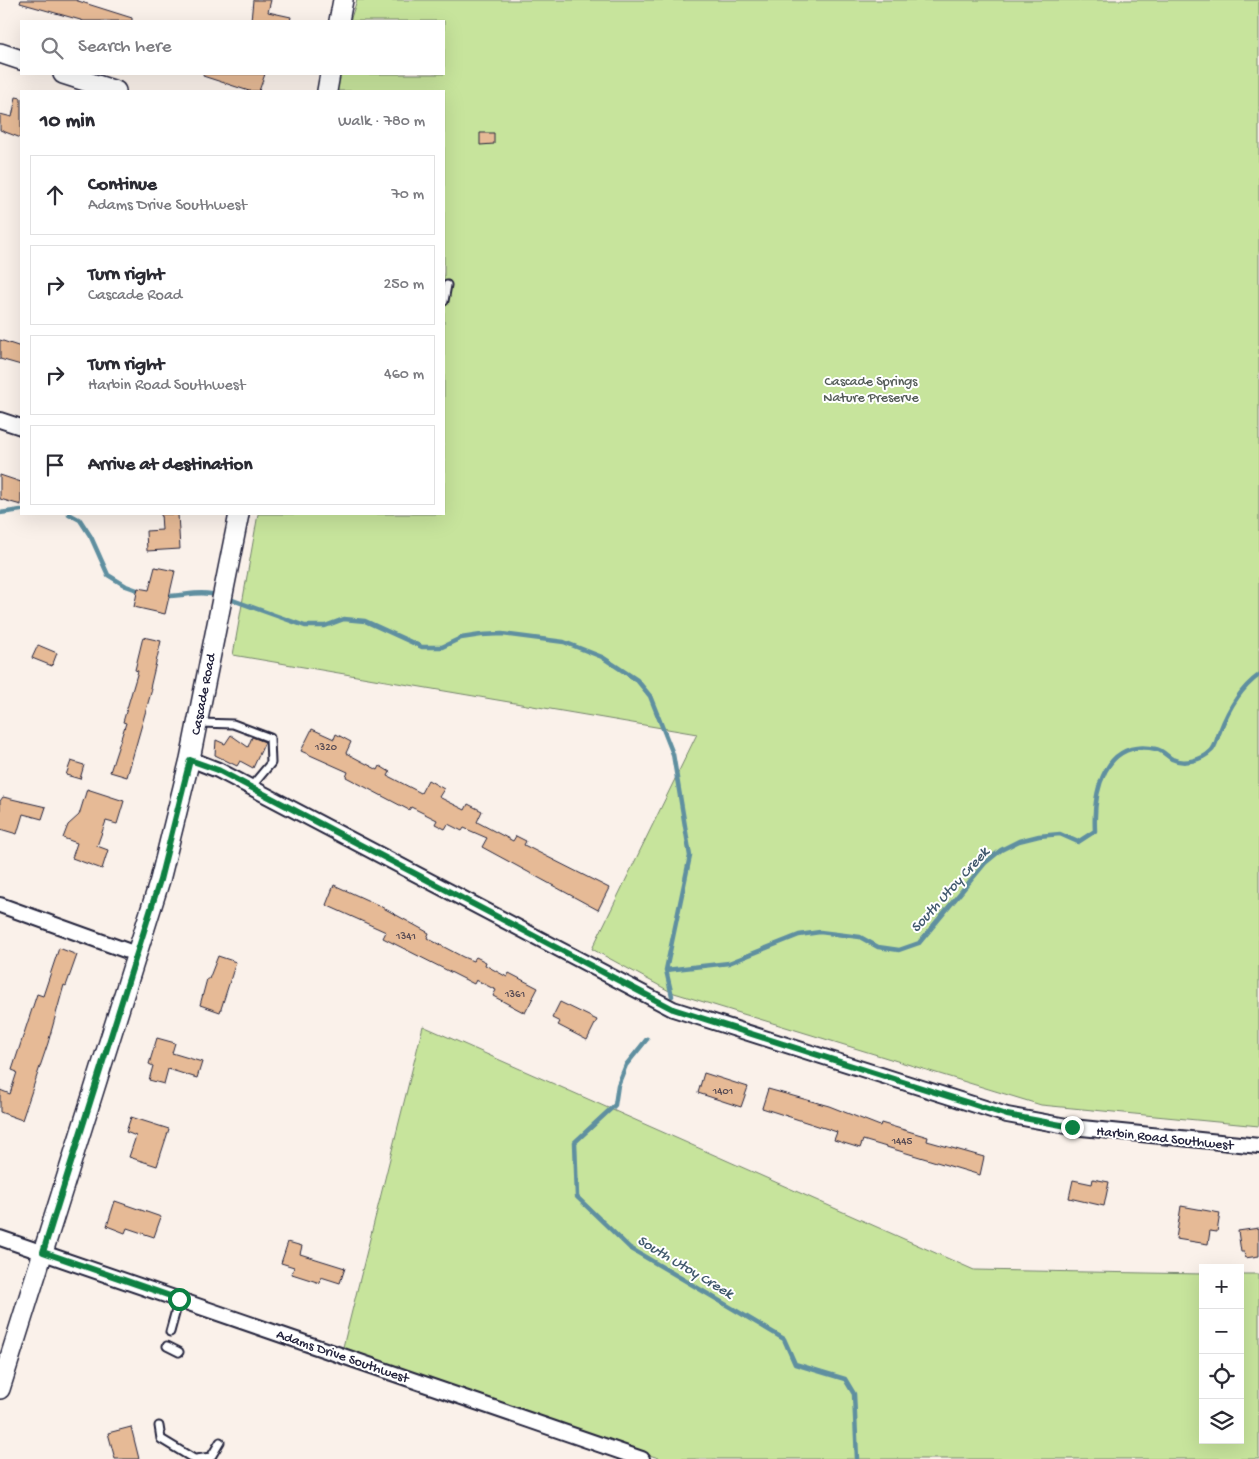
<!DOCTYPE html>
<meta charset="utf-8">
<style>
body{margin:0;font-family:"Gochi Hand",sans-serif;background:#f7f7f7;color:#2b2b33}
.controls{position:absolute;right:15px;bottom:15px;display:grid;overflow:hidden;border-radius:0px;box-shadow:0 5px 20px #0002}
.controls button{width:45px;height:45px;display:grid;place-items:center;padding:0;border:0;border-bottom:1px solid #e1e1e2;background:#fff;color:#2b2b33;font:25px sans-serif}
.stop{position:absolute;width:15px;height:15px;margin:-11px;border:4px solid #0b8043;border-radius:50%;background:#fff}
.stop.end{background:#0b8043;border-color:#fff;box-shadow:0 1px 5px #0008}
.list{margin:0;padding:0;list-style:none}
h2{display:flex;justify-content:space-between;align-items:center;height:65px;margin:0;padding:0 20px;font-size:21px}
h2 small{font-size:16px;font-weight:400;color:#7c7c81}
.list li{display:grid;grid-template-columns:32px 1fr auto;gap:15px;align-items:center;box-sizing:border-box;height:80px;margin:0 10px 10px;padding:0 10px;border:1px solid #e1e1e2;border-radius:0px}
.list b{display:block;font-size:19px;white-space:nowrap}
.list p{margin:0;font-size:16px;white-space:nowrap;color:#7c7c81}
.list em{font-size:16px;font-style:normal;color:#7c7c81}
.icon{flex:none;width:28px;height:28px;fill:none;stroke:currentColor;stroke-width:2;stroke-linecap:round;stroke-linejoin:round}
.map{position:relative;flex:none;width:1259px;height:1459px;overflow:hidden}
.search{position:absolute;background:#fff;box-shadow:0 5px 20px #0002;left:20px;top:20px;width:425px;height:55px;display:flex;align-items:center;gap:12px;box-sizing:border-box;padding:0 18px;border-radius:0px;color:#7c7c81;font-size:19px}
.panel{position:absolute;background:#fff;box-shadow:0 5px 20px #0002;left:20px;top:90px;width:425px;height:425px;border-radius:0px}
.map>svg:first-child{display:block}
.green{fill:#c7e49c;stroke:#74836c}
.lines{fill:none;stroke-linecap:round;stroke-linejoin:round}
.stream{stroke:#5f8fa0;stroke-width:4.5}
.building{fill:#e6ba96;stroke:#22223b}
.lane-casing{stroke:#22223b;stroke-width:11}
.street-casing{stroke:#22223b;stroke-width:18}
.secondary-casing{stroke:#22223b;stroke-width:22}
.lane{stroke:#fff;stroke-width:7}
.street{stroke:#fff;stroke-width:14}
.secondary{stroke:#fff;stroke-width:19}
.route{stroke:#0b8043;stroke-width:6}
.labels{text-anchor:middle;stroke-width:4;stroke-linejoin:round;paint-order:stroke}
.number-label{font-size:11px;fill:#534852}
.park-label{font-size:14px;fill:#545c58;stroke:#fff}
.street-label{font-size:14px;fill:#22223b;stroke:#fff}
.water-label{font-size:15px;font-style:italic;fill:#41596d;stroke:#fff}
</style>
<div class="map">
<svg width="1259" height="1459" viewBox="0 0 1259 1459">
<rect width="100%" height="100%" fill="#faf1ea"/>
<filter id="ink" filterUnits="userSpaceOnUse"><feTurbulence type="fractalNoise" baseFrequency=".02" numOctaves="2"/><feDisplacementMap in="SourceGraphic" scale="10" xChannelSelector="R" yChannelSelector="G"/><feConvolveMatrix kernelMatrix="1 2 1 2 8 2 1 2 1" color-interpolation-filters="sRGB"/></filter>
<g filter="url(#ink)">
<path class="green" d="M357 0H1259V1126L1041 1105 671 992 592 949 697 734 233 655 258 514H444V91H336L339 74H444V21H350Z
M423 1026 974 1270 1203 1274V1440H1240V1274H1259V1459H662L340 1359Z"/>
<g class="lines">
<path class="stream" d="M0 513 21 510
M69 514 80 520 91 537 108 575 126 586 143 592
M166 596C184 596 202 590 219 596
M227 598 305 626H325L344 619 365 621 422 647H442L461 638 481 635 502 634 564 642 602 657 637 680 650 696 673 754 690 856 666 970 672 996
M666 970 729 963 799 935 820 932 860 937 878 947 899 950 919 943 985 863 1001 850 1019 841 1039 836 1060 834 1078 842 1095 831C1093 792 1104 738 1156 749 1162 750 1167 756 1172 759 1184 765 1202 760 1211 751 1216 747 1217 737 1220 731 1228 710 1241 688 1259 675
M647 1039 626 1065 618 1085 615 1105 575 1142 577 1197 630 1248 784 1339 795 1364 845 1379 854 1394 857 1459"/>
</g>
<path class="building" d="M21 0H75L132 18V21H84L20 3Z
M253 0H271L268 12 291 17 290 21H251Z
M203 74H265L259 91H249L203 76Z
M16 97 21 98V138L0 130V114L12 117Z
M480 133H494V144L480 145Z
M0 340 21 347V365L0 359Z
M0 475 21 482V505L0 499Z
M161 514H178L180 549 147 551 146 531 162 530Z
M155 567 175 571 165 614 134 607 138 588 149 590Z
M143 637 161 641 150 688 152 689 127 777 110 772 126 723 123 722 138 671 135 670Z
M38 645 57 653 52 666 32 658Z
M312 729 334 739 336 734 351 742 346 753 378 770 380 766 390 772 388 776 421 793 428 780 444 789 439 797 465 810 468 804 482 811 477 822 513 841 516 836 526 841 524 845 609 888 598 910 482 847 487 838 464 828 462 831 448 824 445 829 435 824 437 820 411 807 409 810 346 777 348 772 301 751Z
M231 735 248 747 252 737 265 742 253 768 240 761 237 766 215 755 216 740 225 744Z
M71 761 84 765 80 779 66 775Z
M87 789 124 801 117 824 106 821 97 846 108 850 102 869 72 858 77 843 63 838 68 825 79 815Z
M3 797 46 807 42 819 23 814 17 834 0 829V801Z
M334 885 378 905 429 933 427 938 463 957 473 961 476 957 486 962 485 965 507 977 509 973 538 988 525 1013 493 996 496 990 476 980 474 984 383 938 386 932 326 905Z
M59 948 77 955 66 986 64 985 48 1043 22 1120 0 1112V1090L10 1094 17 1072 12 1070 37 994 43 996Z
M218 956 236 962 220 1012 200 1005 207 979H209Z
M560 1002 597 1020 587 1040 558 1025 560 1022 552 1018Z
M157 1038 175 1043 172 1053 202 1062 197 1078 168 1069 164 1084 149 1080 153 1066 149 1064Z
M704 1073 748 1087 741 1107 698 1093Z
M768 1089 829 1106 880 1126 881 1123 928 1137 927 1141 984 1157 980 1175 863 1140 860 1148 834 1140 837 1132 762 1108Z
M131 1117 169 1129 157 1166 129 1157 136 1136 126 1132Z
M1093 1179 1109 1182 1104 1206 1069 1198 1073 1180 1092 1184Z
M115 1201 161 1217 154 1237 127 1228 125 1233 107 1226Z
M1181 1206 1220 1213 1217 1232 1210 1231 1208 1244 1176 1239Z
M1259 1228V1256L1245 1258 1244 1252H1241L1238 1231Z
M288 1242 302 1246 300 1254 345 1268 340 1283 321 1277 320 1283 292 1274 294 1267 281 1263Z
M131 1427 139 1459H115L108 1433Z"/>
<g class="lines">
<defs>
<path id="lane" d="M444 301 447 285
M200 723 233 724 270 738 271 763 251 787
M170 1332 179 1299
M167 1346 179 1352
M159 1426 161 1439 194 1459
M196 1459 211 1457 220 1442"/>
<path id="street" d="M0 420 21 427
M190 759 218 770 673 1009 1007 1115 1072 1127 1259 1146
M0 905 136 954
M0 1238 642 1459"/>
<path id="secondary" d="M339 21 343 0
M0 53 21 60
M63 74 116 91
M327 91 330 74
M0 1389 160 880 190 759 239 514"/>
</defs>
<use href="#lane" class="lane-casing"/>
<use href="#street" class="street-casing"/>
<use href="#secondary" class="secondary-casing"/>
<use href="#lane" class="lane"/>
<use href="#street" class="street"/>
<use href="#secondary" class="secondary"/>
</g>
</g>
<g class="lines" filter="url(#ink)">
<path class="route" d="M179 1299 43 1252 160 880 190 760 218 770 673 1009 1007 1115 1072 1127"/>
</g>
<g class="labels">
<g class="number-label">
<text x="326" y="750">1320</text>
<text x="406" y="939">1341</text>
<text x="515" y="997">1361</text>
<text x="723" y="1094">1401</text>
<text x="902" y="1144">1445</text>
</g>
<g class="park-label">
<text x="871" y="385">Cascade Springs<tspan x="871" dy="16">Nature Preserve</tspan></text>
</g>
<g class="street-label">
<text transform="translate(202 694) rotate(-79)" y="5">Cascade Road</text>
<text transform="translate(1165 1137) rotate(6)" y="5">Harbin Road Southwest</text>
<text transform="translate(343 1355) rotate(19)" y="5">Adams Drive Southwest</text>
</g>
<g class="water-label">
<text transform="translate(949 889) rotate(-48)" y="5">South Utoy Creek</text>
<text transform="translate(686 1266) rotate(31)" y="5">South Utoy Creek</text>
</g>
</g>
</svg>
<div class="controls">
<button>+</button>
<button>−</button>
<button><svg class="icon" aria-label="locate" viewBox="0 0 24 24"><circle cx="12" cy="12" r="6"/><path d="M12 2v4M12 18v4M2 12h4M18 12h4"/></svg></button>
<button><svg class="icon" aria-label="layers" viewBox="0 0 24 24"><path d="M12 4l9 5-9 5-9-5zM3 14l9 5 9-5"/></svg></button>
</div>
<div class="stop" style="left:179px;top:1299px"></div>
<div class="stop end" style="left:1072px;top:1127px"></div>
<div class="search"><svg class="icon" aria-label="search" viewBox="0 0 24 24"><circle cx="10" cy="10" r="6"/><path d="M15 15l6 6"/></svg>Search here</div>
<section class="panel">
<h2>10 min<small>Walk · 780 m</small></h2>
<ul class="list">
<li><svg class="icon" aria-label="ahead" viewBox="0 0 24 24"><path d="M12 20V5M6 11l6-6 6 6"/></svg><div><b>Continue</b><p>Adams Drive Southwest</p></div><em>70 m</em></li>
<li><svg class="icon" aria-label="right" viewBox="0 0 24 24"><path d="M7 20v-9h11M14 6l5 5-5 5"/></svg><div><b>Turn right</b><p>Cascade Road</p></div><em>250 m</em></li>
<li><svg class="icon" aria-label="right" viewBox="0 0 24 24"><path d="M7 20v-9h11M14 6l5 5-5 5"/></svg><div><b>Turn right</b><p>Harbin Road Southwest</p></div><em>460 m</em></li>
<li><svg class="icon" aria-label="arrive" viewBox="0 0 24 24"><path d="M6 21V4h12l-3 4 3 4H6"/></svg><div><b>Arrive at destination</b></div></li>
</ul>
</section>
</div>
